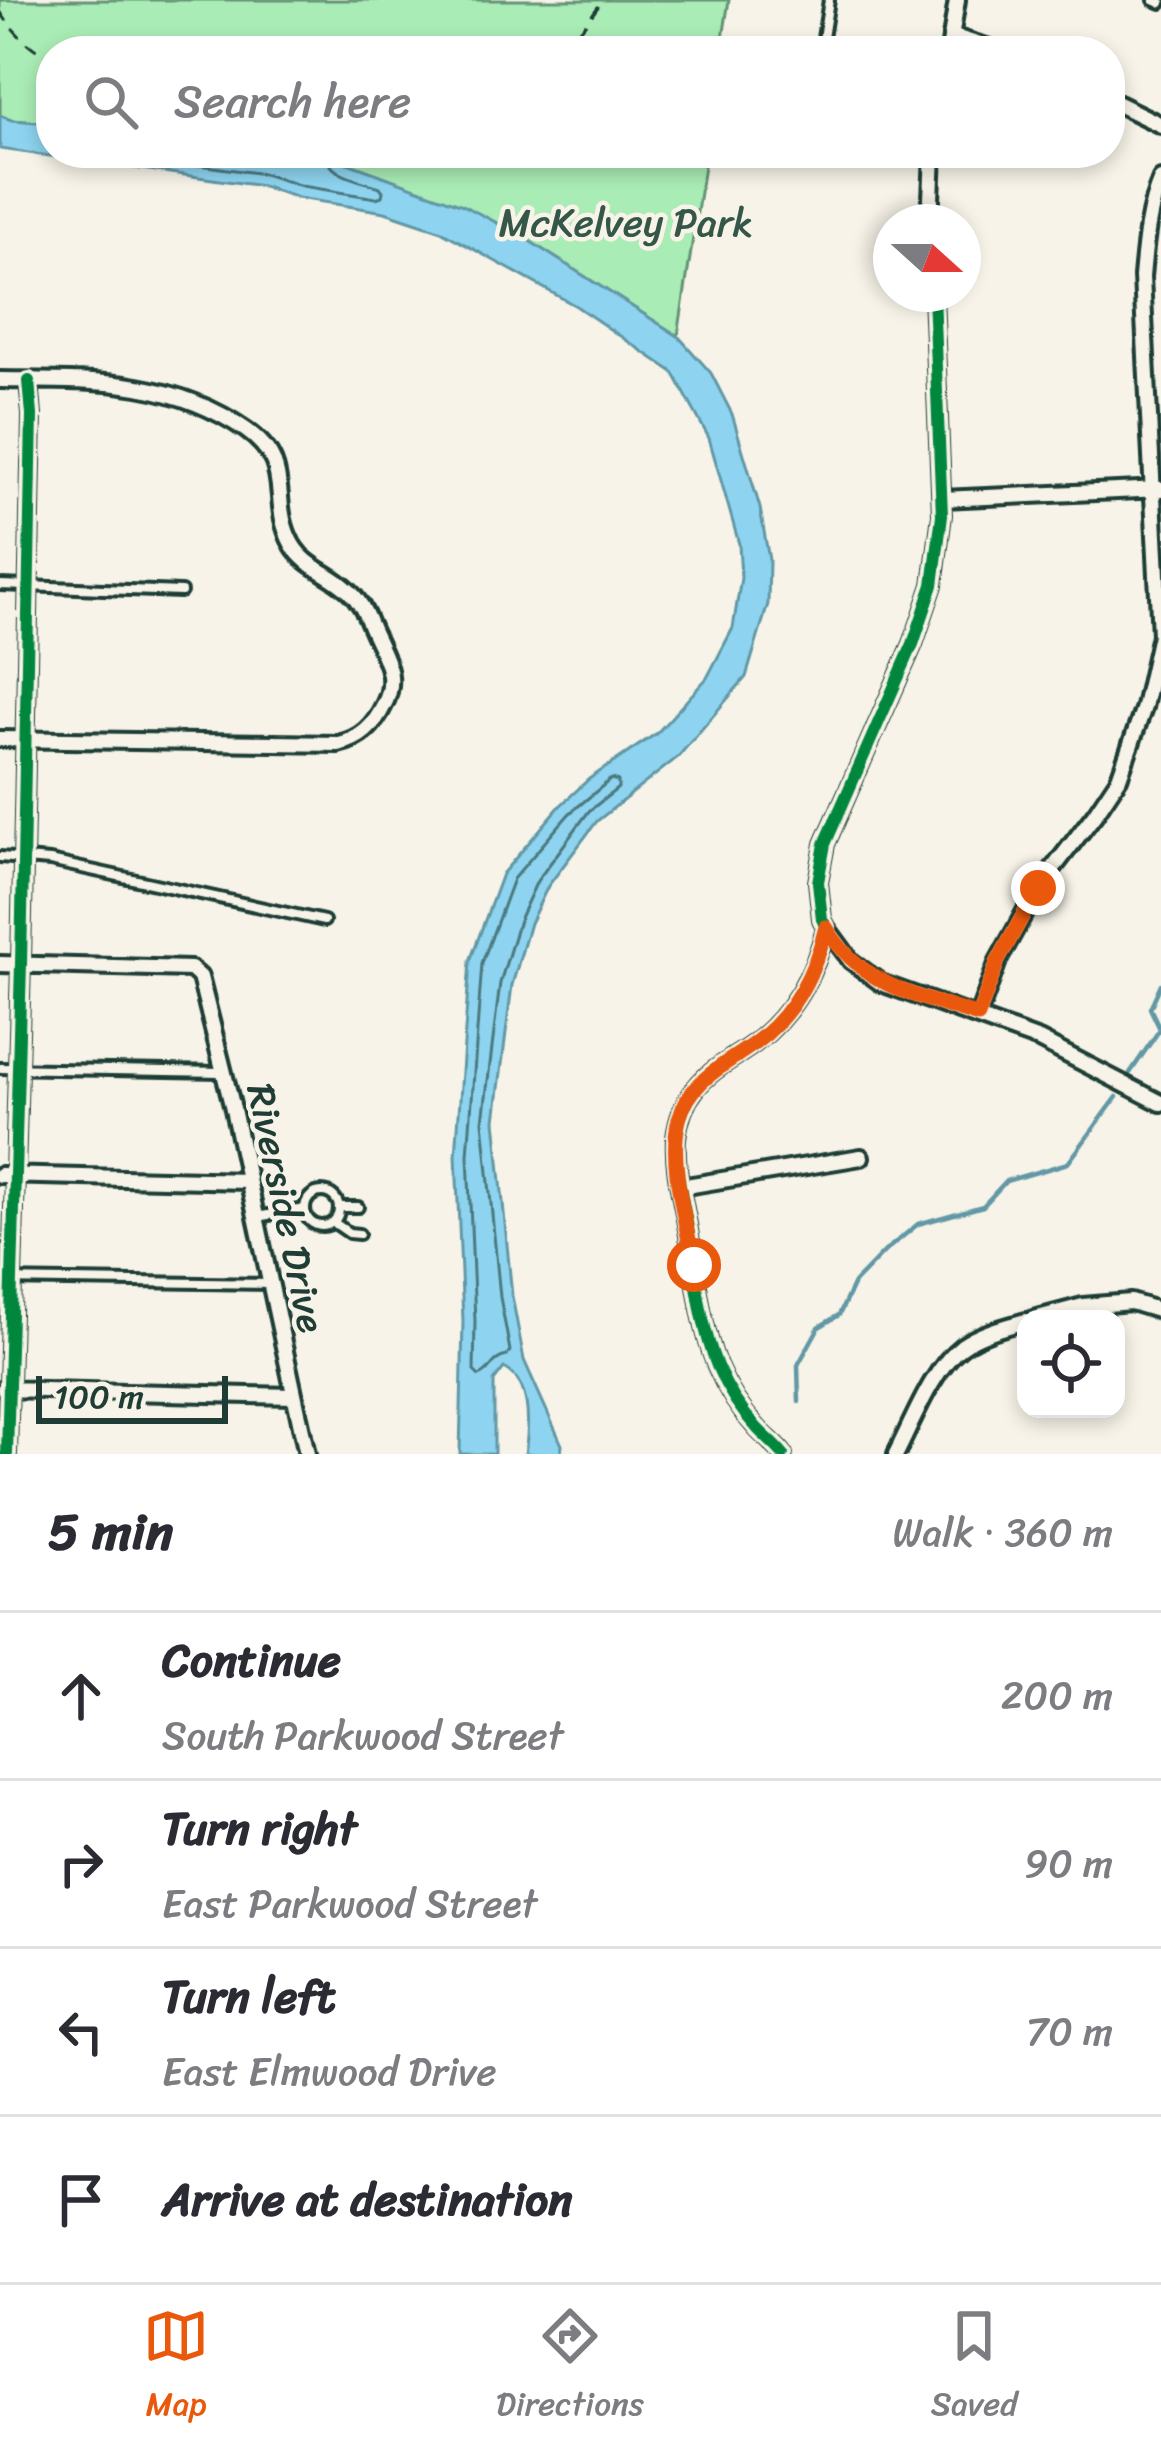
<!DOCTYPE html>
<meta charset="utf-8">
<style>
body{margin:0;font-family:Sriracha,sans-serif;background:#f2f2f3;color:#2b2b33}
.controls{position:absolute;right:36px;bottom:36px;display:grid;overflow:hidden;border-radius:24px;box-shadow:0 6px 18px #0003}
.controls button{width:108px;height:108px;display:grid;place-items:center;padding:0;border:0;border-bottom:3px solid #e1e1e2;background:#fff;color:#2b2b33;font:60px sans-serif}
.compass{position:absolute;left:873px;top:204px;width:108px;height:108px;border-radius:50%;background:#fff;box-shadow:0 6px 18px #0003;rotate:111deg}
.scale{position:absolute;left:36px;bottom:30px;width:192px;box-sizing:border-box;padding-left:12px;border:6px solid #1f3d34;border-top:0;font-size:33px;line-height:42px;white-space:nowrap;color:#1f3d34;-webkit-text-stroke:9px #f7f3e8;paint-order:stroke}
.stop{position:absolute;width:36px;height:36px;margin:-27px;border:9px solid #ea580c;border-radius:50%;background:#fff}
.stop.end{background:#ea580c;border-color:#fff;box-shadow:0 3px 12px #0008}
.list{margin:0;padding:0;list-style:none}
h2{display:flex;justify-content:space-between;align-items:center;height:156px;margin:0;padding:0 48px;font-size:51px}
h2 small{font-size:39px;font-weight:400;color:#7c7c81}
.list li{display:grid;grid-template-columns:78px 1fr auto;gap:36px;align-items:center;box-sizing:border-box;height:168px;padding:0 48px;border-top:3px solid #e1e1e2}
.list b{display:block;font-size:45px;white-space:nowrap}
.list p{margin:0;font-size:39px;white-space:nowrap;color:#7c7c81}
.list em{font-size:39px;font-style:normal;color:#7c7c81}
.icon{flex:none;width:66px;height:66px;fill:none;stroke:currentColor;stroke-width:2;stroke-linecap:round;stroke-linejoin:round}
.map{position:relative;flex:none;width:1161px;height:1454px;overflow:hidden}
.search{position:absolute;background:#fff;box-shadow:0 6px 18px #0003;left:36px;right:36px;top:36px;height:132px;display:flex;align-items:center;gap:30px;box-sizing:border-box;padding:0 42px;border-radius:48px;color:#7c7c81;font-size:45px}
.sheet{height:828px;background:#fff}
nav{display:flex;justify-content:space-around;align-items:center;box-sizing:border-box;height:168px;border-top:3px solid #e1e1e2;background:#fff;font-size:33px;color:#7c7c81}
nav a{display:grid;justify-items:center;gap:6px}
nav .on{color:#ea580c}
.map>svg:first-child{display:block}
.green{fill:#aaecb5;stroke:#649474;stroke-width:3}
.water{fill:#8ed4f0;stroke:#6298a5;stroke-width:3}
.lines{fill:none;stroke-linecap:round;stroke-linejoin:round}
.shore{stroke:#4b797f;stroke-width:3}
.stream{stroke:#6298a5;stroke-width:4.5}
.lane-casing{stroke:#1f3d34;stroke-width:16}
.street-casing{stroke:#1f3d34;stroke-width:22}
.path{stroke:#1f3d34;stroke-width:3;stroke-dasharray:12 9;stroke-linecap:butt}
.lane{stroke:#f7f3e8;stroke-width:8}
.street{stroke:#f7f3e8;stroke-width:14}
.cycleway-casing{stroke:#f7f3e8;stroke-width:20}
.cycleway{stroke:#00873e;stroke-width:12}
.route{stroke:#ea580c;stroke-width:15}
.labels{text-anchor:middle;stroke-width:9;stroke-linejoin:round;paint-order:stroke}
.park-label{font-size:39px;fill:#345747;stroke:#f7f3e8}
.street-label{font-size:39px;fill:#1f3d34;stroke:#f7f3e8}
</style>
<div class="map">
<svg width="1161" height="1454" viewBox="0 0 1161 1454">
<rect width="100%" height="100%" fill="#f7f3e8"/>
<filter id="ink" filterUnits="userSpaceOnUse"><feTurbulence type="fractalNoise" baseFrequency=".00833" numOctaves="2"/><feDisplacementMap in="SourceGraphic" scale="24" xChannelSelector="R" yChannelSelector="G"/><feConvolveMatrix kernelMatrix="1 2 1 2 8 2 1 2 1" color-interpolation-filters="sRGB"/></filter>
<g filter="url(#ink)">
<path class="green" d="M0 0H729L721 51H51V123L11 120 0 115Z
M320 153H706L678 336 520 235 463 206Z"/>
<path class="water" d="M0 115 11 120 51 123V153H320L463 205 520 235 678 336 711 373 732 414 760 508 769 560 768 604 746 677 678 757 597 821 548 886 530 923 512 985 495 1120 512 1296 524 1360 562 1445 561 1454H525C529 1427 532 1382 504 1368L494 1381V1454H460L463 1321 456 1155 470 961 502 874 560 806 589 779 657 733 707 678 733 628 741 578 739 544 709 438 673 372 576 306 439 230 385 212 298 198 262 186 0 149Z"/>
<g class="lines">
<path class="shore" d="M112 153 264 174 302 186 376 198 382 196 383 191 380 187C360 180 328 176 325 153
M611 779 618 781V788L589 811 537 881 519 920 500 983 483 1121 500 1297 510 1351 507 1356C490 1359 491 1373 479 1376L474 1371 475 1321 468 1155 482 963 513 879 569 814Z"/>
<path class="stream" d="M1130 1073 1160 1029 1150 1008 1161 984
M799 1402 798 1365 819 1327 839 1315 854 1283 885 1251 918 1224 983 1206 1006 1181 1068 1163 1117 1097"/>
<defs>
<path id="lane" d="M1154 0 1161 3
M821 51 829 0
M770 153H776
M0 585 181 592
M0 857 50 861 324 921
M0 1068 222 1072
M305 1209a17 17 0 1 1 34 0a17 17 0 1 1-34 0Z
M339 1207H358
M256 1217 305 1209
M333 1222 349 1233 359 1234
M0 1280 269 1284"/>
<path id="street" d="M951 36 999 51
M949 51 957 0
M1110 100 1161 125
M930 222 933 153
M0 380C89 381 170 377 246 430 296 465 268 500 292 544 306 568 329 572 348 590 363 603 367 619 375 636 386 660 398 678 384 705 374 726 361 739 338 744L0 739
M942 499 1161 489
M826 927 851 961 881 983 1039 1040 1161 1103
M0 964 191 969 200 977 233 1109 307 1454
M978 1016 998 961 1038 888 1095 814 1119 778 1144 707 1160 635 1142 277C1145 244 1148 209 1161 179
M0 1175 247 1181
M680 1187 861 1157
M1034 1319 1083 1306 1131 1302 1161 1311
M4 1389 293 1396
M7 1454 21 964 32 415 29 381
M783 1454C775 1444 765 1437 757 1428 741 1411 726 1387 717 1366 700 1324 696 1274 688 1230 683 1200 674 1169 676 1138 678 1119 684 1103 696 1088 712 1068 735 1058 755 1043 792 1015 816 972 826 927L822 919 818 882 825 844 913 644 933 585 942 515 933 294
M896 1454C913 1421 933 1368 962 1346 980 1333 1005 1327 1026 1321"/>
</defs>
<use href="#lane" class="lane-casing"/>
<use href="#street" class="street-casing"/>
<path class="path" d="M0 11C13 32 29 47 51 59
M333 51 360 46 510 51
M542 51C573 46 585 24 603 0"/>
<use href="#lane" class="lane"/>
<use href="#street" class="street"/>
<defs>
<path id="cycleway" d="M7 1454 21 964 32 415 29 381
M783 1454C775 1444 765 1437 757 1428 741 1411 726 1387 717 1366 700 1324 696 1274 688 1230 683 1200 674 1169 676 1138 678 1119 684 1103 696 1088 712 1068 735 1058 755 1043 792 1015 816 972 826 927L822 919 818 882 825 844 913 644 933 585 942 515 933 294"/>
</defs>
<use href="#cycleway" class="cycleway-casing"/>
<use href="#cycleway" class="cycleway"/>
</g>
</g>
<g class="lines" filter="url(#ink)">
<path class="route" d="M694 1265C686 1222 668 1161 679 1119 690 1080 725 1065 755 1043 793 1015 815 972 826 927 862 987 916 995 978 1016L998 961 1038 888"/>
</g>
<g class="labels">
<g class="park-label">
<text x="626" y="236">McKelvey Park</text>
</g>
<g class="street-label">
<text transform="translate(287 1208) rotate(78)" y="14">Riverside Drive</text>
</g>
</g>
</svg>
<div class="controls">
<button><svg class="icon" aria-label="locate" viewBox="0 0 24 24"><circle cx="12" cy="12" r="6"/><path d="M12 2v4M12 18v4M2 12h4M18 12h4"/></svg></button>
</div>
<svg class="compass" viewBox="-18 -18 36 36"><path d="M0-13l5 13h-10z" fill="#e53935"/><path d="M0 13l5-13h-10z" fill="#7c7c81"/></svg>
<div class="scale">100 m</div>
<div class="stop" style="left:694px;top:1265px"></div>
<div class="stop end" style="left:1038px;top:888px"></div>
<div class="search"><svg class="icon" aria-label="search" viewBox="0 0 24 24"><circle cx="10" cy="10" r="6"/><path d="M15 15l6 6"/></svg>Search here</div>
</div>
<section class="sheet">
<h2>5 min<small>Walk · 360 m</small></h2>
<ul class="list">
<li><svg class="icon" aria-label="ahead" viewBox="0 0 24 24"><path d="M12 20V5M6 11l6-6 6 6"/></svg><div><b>Continue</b><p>South Parkwood Street</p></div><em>200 m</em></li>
<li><svg class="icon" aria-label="right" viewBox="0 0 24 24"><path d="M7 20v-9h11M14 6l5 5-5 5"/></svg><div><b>Turn right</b><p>East Parkwood Street</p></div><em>90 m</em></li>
<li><svg class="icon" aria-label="left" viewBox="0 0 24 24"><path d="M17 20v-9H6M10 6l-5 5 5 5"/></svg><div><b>Turn left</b><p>East Elmwood Drive</p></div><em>70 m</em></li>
<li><svg class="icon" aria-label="arrive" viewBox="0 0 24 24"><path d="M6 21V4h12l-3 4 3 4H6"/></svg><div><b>Arrive at destination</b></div></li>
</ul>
</section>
<nav>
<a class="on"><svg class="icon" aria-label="map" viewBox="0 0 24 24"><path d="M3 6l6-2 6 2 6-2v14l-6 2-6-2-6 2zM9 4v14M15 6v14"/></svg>Map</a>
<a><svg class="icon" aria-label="directions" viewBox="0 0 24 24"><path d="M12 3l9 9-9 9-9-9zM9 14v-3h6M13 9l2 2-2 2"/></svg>Directions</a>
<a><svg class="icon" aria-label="saved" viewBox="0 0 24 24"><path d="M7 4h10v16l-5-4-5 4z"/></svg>Saved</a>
</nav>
